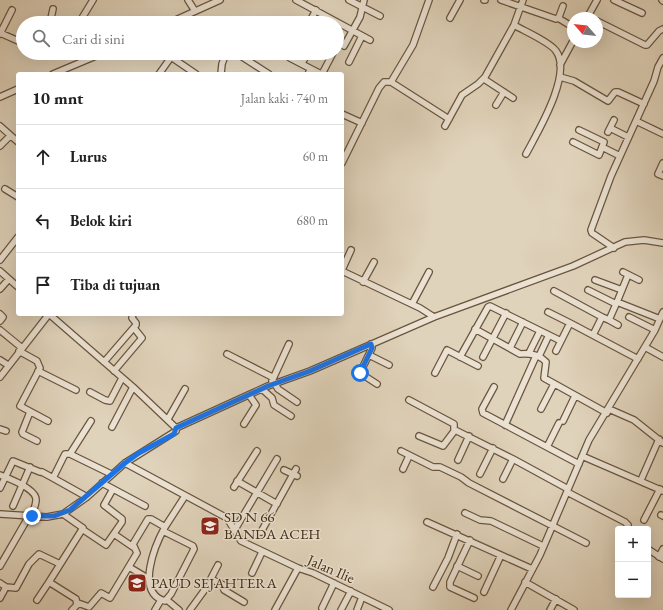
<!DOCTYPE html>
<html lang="id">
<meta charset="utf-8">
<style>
body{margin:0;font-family:"EB Garamond",serif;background:#f6f6f6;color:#222}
.controls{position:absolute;right:12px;bottom:12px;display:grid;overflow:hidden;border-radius:4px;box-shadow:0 4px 16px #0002}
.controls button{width:36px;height:36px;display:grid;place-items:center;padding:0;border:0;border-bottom:1px solid #e0e0e0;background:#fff;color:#222;font:20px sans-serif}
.compass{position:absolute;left:567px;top:12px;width:36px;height:36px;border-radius:50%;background:#fff;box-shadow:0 4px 16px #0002;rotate:298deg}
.stop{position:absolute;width:12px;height:12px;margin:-9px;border:3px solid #1a73e8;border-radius:50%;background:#fff}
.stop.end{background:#1a73e8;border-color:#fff;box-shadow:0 1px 4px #0008}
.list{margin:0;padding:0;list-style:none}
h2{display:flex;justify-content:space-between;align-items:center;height:52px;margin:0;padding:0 16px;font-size:17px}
h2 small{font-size:13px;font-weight:400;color:#767676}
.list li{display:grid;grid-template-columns:26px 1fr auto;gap:12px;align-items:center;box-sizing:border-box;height:64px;padding:0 16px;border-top:1px solid #e0e0e0}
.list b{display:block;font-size:15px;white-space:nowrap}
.list em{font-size:13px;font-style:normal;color:#767676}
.icon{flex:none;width:22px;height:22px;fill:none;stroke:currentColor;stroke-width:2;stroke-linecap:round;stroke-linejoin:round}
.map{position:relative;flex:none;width:663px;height:610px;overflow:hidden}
.search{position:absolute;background:#fff;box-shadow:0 4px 16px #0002;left:16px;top:16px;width:328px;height:44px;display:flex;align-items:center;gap:10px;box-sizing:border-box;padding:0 14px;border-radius:22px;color:#767676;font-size:15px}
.panel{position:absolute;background:#fff;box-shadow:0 4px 16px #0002;left:16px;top:72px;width:328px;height:244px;border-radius:4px}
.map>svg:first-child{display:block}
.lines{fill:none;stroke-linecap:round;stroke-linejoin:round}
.minor-casing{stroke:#6a563e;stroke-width:8}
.minor{stroke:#ebe2d3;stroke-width:5.5}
.route{stroke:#1a73e8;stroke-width:5}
.labels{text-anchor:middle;stroke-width:3;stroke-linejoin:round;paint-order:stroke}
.poi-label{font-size:15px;fill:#422d15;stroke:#ebe2d3;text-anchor:start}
.street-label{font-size:15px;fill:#422d15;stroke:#ebe2d3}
</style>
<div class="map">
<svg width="663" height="610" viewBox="0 0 663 610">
<rect width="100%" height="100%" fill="#e0d3bb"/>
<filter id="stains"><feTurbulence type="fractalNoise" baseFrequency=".005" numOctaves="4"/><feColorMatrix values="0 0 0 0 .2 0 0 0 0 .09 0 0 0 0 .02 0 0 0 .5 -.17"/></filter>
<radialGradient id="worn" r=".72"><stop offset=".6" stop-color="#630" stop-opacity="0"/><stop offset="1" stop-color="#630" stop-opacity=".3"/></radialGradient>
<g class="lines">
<defs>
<path id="minor" d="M188 0 195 11
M296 0 370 40
M349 0 380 16
M429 0 413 45 391 82 449 119
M484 0H485
M501 0 556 19 559 17 563 6
M614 0 642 13
M662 0 663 1
M187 15 194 23
M450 18 460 0
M558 18 573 27
M587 18 597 0
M597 21 645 45H647L659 31 663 29
M50 23 53 9
M79 23 93 0
M169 23 220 0
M309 23 316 10
M514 25C524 31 550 42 556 51 573 74 537 133 526 154
M0 33 23 43
M0 34 12 10
M337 46 338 45
M344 46 360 17 364 0
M56 53 63 55 65 53
M236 53 269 74
M171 57 196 74
M290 58 321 74
M349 62 362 36
M302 63 308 53
M560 65 573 41
M53 74 103 53
M159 74 174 53
M221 74 222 64 226 53
M308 74 311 69
M322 74 333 53
M485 77 484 79 513 98
M560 77 574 81 608 101 615 92H618L644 104
M0 97 18 89
M496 105 504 92
M342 114 362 123
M636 121 663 134
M0 126 18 142
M445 126 462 95 478 84 485 77 514 25 523 0
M610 128 628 137
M608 132 614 120
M573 142 599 155 604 142 579 130
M0 146 10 136
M602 147 620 156
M342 163 379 88 384 82H391
M663 163 658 174 663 176
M5 189 18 197
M614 248 592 233 591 230 611 176 654 81 658 67 663 58
M0 260 18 237
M342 270 351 250
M0 271 18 287
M342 271 420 308 434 317
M623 272 639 280
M595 280 622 290
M363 282 374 262
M0 289 9 279
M588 290 616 304
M554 291 602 317
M617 302 628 275
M412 304 429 272
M548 312 570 323
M0 314 3 317 0 321
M629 317 655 330
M609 320 618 325
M475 329 520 354C529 353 539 354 546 362L544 378 607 413
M0 330 22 348
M593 335 602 317 609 320 617 302 660 319
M371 344 372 348 360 373 377 384
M645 347 663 357
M510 348 523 322
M19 351 37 361 40 368 20 406 48 421
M556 351 570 323 638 359
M529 353 540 331
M227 354 272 377
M540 354 549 335
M369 355 389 365
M460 357 488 307 490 306 561 341
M483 357 506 313
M0 360 8 365
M104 362 136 325V323L132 318 133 314
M38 371 76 390
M114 371 142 338 134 328
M435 373 447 350 478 366
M0 377 49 314
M272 381 289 344
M275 384 278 389 297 402
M494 387 482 409 483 413 579 464
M262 389 272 398 274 405 291 416
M90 392 105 400 110 401 122 378
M409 400 454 424V430
M541 409 554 384
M609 409 634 420 663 443
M30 412 22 432 23 434 37 441
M168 419 185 389
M563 421 575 396
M244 424 256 405 249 395
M505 425 536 356
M112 427 133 387
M176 428 268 386 310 371 434 317 573 266 625 242 644 240 663 243
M0 429 6 431
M419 436 443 446 455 430 513 459 568 489
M547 447 559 423
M401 451 433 467H440L461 477 469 483 586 543
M70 454 91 421
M582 456 663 491
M458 460 469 436
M125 463 227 518 241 541 298 568 313 573 389 610
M403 469 409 456
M284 470 297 476
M42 472 53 478
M480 474 493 448
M0 475C8 478 37 489 36 500 36 505 33 511 32 516
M503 479 513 459
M641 480 659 439
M237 481 277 504
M102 483 145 506
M234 487 257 451
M0 488 13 461 40 472
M567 492 625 522 628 525 627 529
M87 497 53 478 65 454H70L111 474
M13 506 30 467
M465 513 480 520 491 521 543 546
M0 514 47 517 63 514 87 497 125 463 176 431V428L133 387 49 314
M63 514 83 528 49 582 76 599 77 605 72 610
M661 515 663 516
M644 520 660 489
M427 522 532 569
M82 529 106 545 122 522V519L104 505 113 489
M163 531 193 546 194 549 171 594 165 601C135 593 155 545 165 527L185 496
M234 531 277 459
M261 532 296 469
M114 534 133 547
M470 540 450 582V587L474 598
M648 549 663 559
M659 557 663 549
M0 566 29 516
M457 566 478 576
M129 567 149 579
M252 573 262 552
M211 579 223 585 224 590 244 602
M525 582 574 610
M0 583 6 587 16 588 29 564 39 554 60 564
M433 587 448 558 457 534
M484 592 501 555
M0 598 6 587
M37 600 49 582
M167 600 179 610
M78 603 89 607 101 593 110 598 137 553 133 544 148 519H151L165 527
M322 608 334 583
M155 610 161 600
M190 610 206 588 218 565
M275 610 298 568
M341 610 351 591
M357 610 362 597
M511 610 540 555 589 440 655 330 663 312
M550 610 556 599"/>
</defs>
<use href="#minor" class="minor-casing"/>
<use href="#minor" class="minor"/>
</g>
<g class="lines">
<path class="route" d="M32 516H54L70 510 125 463 139 453 174 434 176 428 268 386 310 371 371 344 372 348 360 373"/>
</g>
<defs>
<symbol id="school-square" viewBox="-11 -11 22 22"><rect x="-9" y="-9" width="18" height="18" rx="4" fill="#8f2418" stroke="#ebe2d3"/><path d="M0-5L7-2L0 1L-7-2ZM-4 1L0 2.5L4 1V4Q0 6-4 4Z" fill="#fff"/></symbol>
</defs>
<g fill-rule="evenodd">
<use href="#school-square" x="199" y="515" width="22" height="22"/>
<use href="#school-square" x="126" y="572" width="22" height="22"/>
</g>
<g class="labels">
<g class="poi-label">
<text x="224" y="522">SD N 66<tspan x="224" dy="17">BANDA ACEH</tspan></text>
<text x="151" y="588">PAUD SEJAHTERA</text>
</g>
<g class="street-label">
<text transform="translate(331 569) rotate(24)" y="5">Jalan Ilie</text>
</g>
</g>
<rect width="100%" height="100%" filter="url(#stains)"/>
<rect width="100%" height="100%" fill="url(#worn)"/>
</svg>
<div class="controls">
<button>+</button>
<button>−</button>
</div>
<svg class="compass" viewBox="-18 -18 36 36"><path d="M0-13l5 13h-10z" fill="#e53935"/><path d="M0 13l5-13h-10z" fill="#767676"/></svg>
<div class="stop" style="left:360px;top:373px"></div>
<div class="stop end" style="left:32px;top:516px"></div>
<div class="search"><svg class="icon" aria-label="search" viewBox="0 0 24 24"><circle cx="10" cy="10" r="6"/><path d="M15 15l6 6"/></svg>Cari di sini</div>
<section class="panel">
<h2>10 mnt<small>Jalan kaki · 740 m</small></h2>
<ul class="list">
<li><svg class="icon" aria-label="ahead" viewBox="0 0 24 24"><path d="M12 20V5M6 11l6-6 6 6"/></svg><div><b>Lurus</b></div><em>60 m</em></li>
<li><svg class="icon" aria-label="left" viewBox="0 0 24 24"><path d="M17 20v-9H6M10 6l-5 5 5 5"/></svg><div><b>Belok kiri</b></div><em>680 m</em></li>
<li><svg class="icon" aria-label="arrive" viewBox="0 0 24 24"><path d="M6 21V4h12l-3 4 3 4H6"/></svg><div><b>Tiba di tujuan</b></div></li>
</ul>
</section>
</div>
